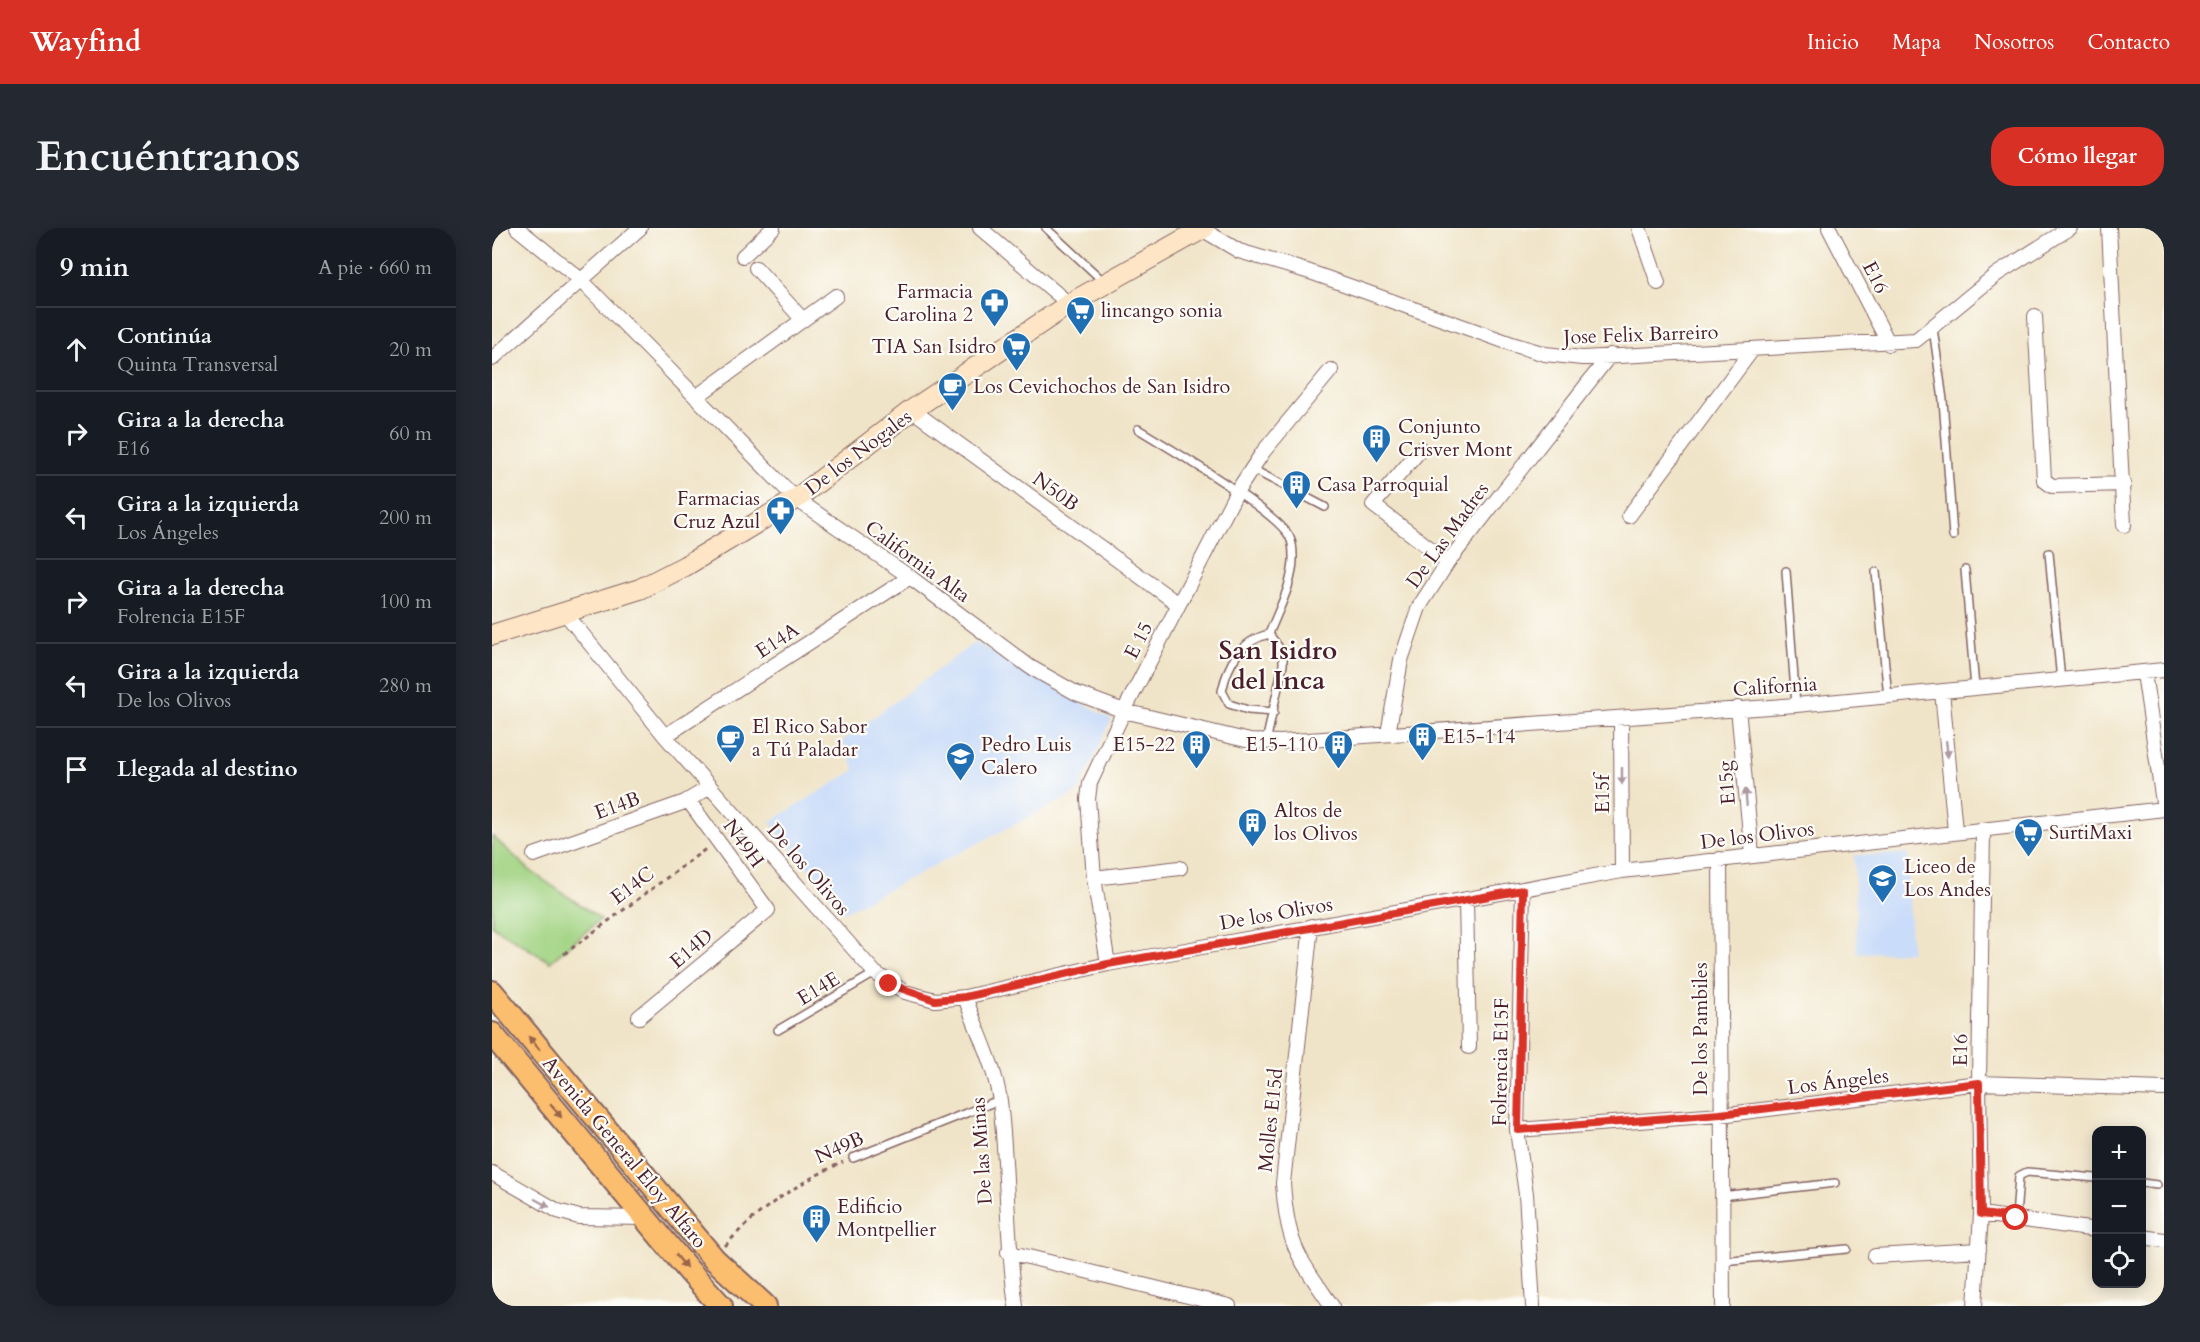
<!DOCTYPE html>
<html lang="es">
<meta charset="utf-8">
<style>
body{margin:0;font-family:Cardo,serif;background:#242831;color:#f1f3f6}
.controls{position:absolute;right:18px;bottom:18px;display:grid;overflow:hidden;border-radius:12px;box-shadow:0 3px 15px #0003}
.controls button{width:54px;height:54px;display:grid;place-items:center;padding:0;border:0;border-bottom:2px solid #363941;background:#171b24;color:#f1f3f6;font:30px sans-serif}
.stop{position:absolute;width:18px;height:18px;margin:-14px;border:4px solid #d93025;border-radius:50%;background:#fff}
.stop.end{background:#d93025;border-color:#fff;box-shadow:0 2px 6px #0008}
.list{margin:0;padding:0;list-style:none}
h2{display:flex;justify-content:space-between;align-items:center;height:78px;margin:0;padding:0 24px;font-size:26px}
h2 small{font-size:20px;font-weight:400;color:#9ea1a6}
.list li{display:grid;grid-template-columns:39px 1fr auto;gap:18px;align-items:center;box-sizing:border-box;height:84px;padding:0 24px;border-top:2px solid #363941}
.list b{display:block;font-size:22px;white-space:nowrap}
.list p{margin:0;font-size:20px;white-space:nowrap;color:#9ea1a6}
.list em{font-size:20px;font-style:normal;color:#9ea1a6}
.icon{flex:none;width:33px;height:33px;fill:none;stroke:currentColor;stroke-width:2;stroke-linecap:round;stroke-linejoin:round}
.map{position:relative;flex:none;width:1672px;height:1078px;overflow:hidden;border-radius:24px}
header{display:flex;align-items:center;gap:36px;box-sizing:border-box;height:84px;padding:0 30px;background:#d93025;color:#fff}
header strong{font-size:28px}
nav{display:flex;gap:33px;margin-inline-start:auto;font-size:21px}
.intro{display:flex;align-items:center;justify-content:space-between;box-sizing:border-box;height:144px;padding:0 36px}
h1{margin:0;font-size:42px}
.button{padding:15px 27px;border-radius:24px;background:#d93025;color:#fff;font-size:21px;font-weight:700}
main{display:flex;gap:36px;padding:0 36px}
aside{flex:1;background:#171b24;border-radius:24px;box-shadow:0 3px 15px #0003}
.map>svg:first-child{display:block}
.built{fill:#c9dcf9}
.green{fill:#a1d382;stroke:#767956;stroke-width:1.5}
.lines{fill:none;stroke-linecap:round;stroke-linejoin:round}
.lane-casing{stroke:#846462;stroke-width:10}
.street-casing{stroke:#846462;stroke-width:16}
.secondary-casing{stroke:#846462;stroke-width:22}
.primary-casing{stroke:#846462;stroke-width:26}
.path{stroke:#846462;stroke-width:3;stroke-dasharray:4.5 4.5;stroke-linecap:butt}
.lane{stroke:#fff;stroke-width:7}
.street{stroke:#fff;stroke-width:14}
.secondary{stroke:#fde5c5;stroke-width:20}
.primary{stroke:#fbbd6e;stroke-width:22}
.oneway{fill:#ae9aa0}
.oneway2{fill:#9a6649}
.route{stroke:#d93025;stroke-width:8}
.labels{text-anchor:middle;stroke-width:4.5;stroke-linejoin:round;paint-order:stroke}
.street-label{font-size:20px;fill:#4a1f2b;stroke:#fdfcf7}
.poi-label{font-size:20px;fill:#4a1f2b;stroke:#fdfcf7;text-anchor:start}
.district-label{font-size:26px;font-weight:bold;fill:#4a1f2b;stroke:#fdfcf7}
</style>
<header>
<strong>Wayfind</strong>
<nav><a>Inicio</a><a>Mapa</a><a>Nosotros</a><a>Contacto</a></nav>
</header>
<div class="intro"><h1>Encuéntranos</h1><a class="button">Cómo llegar</a></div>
<main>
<aside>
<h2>9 min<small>A pie · 660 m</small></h2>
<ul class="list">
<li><svg class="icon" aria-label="ahead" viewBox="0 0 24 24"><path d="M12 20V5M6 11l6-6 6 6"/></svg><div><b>Continúa</b><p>Quinta Transversal</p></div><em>20 m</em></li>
<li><svg class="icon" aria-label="right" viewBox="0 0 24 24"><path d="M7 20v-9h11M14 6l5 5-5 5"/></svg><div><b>Gira a la derecha</b><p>E16</p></div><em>60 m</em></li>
<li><svg class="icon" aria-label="left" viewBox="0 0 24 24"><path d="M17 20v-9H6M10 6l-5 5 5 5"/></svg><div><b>Gira a la izquierda</b><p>Los Ángeles</p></div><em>200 m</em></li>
<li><svg class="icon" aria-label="right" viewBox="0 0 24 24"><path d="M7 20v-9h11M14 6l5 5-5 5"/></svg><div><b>Gira a la derecha</b><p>Folrencia E15F</p></div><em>100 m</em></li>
<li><svg class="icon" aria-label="left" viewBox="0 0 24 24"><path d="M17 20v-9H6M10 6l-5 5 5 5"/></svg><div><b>Gira a la izquierda</b><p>De los Olivos</p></div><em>280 m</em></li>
<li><svg class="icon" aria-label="arrive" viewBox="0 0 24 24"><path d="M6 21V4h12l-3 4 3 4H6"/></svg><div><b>Llegada al destino</b></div></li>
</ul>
</aside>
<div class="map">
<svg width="1672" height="1078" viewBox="0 0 1672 1078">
<rect width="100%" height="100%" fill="#fdfcf7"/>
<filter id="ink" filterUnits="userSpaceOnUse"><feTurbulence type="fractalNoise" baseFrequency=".0167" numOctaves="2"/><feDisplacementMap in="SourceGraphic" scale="12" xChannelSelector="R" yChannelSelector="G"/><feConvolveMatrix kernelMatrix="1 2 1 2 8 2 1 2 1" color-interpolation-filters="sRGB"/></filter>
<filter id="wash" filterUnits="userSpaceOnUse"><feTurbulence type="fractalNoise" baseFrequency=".008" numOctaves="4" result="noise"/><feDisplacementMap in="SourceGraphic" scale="24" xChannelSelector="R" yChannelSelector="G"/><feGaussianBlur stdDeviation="1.35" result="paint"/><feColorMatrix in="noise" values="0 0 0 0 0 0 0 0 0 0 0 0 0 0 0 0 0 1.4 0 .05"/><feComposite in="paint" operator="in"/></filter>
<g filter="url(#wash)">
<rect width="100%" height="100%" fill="#f0e4c8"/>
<path class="built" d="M483 414 620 491 586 564 352 684 278 594 363 542 350 513Z
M1416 626 1419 724 1365 725 1362 627Z"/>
<path class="green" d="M0 608 40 644 109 691 58 734 0 698Z"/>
</g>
<g filter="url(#ink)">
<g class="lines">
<defs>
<path id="lane" d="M554 0 611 53
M1441 100 1451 172 1461 308
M646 201C674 218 788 285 798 310 800 314 801 323 801 328 802 354 786 383 777 406L791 425V437L774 514
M760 241 833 279
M1557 325 1569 453
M1473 342 1483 460
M1294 343 1304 477
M1384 344 1396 469
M777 406C748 413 736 436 730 463L737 476 756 482 782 484
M286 802 383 745
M361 930 507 872
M1650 955 1665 957
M1229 968 1343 955
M1524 990 1527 948 1535 944 1604 950
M1230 1033 1355 1021"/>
<path id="street" d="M25 0 89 52 304 271 418 349 538 439 584 465 632 483 758 513 789 514 1304 477 1672 442
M488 0 577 76
M708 0 747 23 818 44 1023 117 1053 126 1090 130 1424 112 1505 46 1578 0
M1147 0 1166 55
M1337 0 1397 116
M1617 0 1632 297
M251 28 281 0
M264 40 311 92
M1543 88 1552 252 1560 258 1632 256
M0 131 148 0
M204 169 344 68
M420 182 686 376
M929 221 881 277 956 334
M1137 288 1260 122
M73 385 173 508 383 745 413 764 443 772 473 769 616 736 1130 643 1672 581
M1652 445 1672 581
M1450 463 1463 603
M1246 480 1260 627
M1129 490 1130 643
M896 506 909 432 927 379 956 334 1118 127
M173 508 418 349
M42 627 193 574 218 559
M1228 631 1231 1078
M602 650 688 640
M1031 662 1025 902 1034 966 1041 1078
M974 671 977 819
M819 698 791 955C795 1017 806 1029 840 1078
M616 736 602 650 596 571 598 555 632 483 744 265 771 224 839 142
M473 769C485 803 503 838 508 873 516 941 514 1009 524 1078
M147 789 276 682 196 572
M1025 902 1228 887 1487 855 1672 861
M0 945 66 983 87 989 154 990
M1489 986 1604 1002
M1650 1009 1672 1012
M516 1024 737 1078
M1383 1028 1487 1022
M1483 1078 1489 986 1487 855 1491 603"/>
<path id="secondary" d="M0 407 148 361 193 338 304 271 420 182 577 76 712 0"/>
<path id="primary" d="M0 764 222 1031 273 1078
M0 806 198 1044 229 1078"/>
</defs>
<use href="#lane" class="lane-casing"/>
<use href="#street" class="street-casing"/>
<use href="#secondary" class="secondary-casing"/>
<use href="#primary" class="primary-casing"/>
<path class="path" d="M72 726 215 620
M233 1018C266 981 306 955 351 934"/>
<use href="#lane" class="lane"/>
<use href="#street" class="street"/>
<use href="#secondary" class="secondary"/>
<use href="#primary" class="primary"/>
</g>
<defs><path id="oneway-solid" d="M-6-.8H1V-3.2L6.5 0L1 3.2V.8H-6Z" transform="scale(1.5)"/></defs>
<g class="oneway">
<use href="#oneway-solid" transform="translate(1455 521) rotate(84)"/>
<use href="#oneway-solid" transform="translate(1130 548) rotate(90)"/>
<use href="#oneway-solid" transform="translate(1254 569) rotate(-95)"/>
<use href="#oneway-solid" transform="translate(50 975) rotate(28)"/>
</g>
<g class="oneway2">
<use href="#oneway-solid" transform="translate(42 815) rotate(-130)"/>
<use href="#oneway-solid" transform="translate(64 883) rotate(50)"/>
<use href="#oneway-solid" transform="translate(189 1033) rotate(51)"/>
</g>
</g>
<g class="lines" filter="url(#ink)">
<path class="route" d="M397 756 443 772 473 769 616 736 1031 662 1026 902 1228 886 1487 855 1489 986 1524 990"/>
</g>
<defs>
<symbol id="pharmacy-pin" viewBox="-11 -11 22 30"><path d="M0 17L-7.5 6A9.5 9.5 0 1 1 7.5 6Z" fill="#1f6fb2" stroke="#fdfcf7"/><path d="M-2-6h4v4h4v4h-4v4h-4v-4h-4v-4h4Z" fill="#fff"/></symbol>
<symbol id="supermarket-pin" viewBox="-11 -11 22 30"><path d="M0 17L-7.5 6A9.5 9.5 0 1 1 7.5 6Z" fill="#1f6fb2" stroke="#fdfcf7"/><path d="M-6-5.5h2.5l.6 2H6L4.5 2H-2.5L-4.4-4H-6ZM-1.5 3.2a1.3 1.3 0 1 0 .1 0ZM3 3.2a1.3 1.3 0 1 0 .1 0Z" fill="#fff"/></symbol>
<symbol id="cafe-pin" viewBox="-11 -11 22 30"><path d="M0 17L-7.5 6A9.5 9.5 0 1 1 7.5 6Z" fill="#1f6fb2" stroke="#fdfcf7"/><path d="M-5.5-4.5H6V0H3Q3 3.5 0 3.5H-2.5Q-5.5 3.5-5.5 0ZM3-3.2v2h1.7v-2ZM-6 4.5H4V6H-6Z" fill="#fff"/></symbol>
<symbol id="building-pin" viewBox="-11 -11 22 30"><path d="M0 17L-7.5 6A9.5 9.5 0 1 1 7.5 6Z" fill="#1f6fb2" stroke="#fdfcf7"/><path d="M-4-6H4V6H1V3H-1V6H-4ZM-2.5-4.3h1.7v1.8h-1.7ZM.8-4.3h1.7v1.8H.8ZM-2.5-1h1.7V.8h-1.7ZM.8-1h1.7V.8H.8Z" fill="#fff"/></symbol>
<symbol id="school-pin" viewBox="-11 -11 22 30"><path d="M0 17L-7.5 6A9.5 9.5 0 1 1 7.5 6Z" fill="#1f6fb2" stroke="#fdfcf7"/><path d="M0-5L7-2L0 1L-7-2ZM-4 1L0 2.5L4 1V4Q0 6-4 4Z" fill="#fff"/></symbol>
</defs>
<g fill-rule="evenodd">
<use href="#pharmacy-pin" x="486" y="58" width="33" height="45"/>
<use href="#supermarket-pin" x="572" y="66" width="33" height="45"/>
<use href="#supermarket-pin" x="508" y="102" width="33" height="45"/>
<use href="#cafe-pin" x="444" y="142" width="33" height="45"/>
<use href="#building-pin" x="868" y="194" width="33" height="45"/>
<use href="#building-pin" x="788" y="240" width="33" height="45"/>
<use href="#pharmacy-pin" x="272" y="266" width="33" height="45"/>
<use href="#building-pin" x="914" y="492" width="33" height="45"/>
<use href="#cafe-pin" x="222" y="494" width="33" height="45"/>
<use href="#building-pin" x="688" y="500" width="33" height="45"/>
<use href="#building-pin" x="830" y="500" width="33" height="45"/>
<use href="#school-pin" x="452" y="512" width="33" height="45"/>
<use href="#building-pin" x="744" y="578" width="33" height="45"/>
<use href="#supermarket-pin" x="1520" y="588" width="33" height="45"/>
<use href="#school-pin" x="1374" y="634" width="33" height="45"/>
<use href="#building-pin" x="308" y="974" width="33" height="45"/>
</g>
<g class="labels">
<g class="street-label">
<text transform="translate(1384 49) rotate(63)" y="7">E16</text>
<text transform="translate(1149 106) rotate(-2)" y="7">Jose Felix Barreiro</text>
<text transform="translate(366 224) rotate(-37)" y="7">De los Nogales</text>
<text transform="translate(564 263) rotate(36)" y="7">N50B</text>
<text transform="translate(955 307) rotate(-54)" y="7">De Las Madres</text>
<text transform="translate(426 333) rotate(36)" y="7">California Alta</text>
<text transform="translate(285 412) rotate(-33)" y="7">E14A</text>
<text transform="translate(646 412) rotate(-63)" y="7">E 15</text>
<text transform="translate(1283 458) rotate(-4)" y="7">California</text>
<text transform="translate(1234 555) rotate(-95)" y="7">E15g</text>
<text transform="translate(1110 566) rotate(-90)" y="7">E15f</text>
<text transform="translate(125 577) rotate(-20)" y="7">E14B</text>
<text transform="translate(1265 607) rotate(-7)" y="7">De los Olivos</text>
<text transform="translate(252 615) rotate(54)" y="7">N49H</text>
<text transform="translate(317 641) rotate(49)" y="7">De los Olivos</text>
<text transform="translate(140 657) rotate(-37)" y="7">E14C</text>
<text transform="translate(784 685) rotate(-10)" y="7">De los Olivos</text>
<text transform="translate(199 720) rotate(-40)" y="7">E14D</text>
<text transform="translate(326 760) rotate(-31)" y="7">E14E</text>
<text transform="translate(1208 801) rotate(-90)" y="7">De los Pambiles</text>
<text transform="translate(1468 822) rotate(-89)" y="7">E16</text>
<text transform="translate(1008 834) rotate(-89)" y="7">Folrencia E15F</text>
<text transform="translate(1346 853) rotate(-7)" y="7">Los Ángeles</text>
<text transform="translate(778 892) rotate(-84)" y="7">Molles E15d</text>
<text transform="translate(347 919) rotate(-24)" y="7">N49B</text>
<text transform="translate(489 923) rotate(-94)" y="7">De las Minas</text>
<text transform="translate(133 924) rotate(50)" y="7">Avenida General Eloy Alfaro</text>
</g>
<g class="poi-label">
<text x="481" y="70" text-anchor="end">Farmacia<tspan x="481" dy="23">Carolina 2</tspan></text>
<text x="609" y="89">lincango sonia</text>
<text x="504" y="125" text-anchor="end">TIA San Isidro</text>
<text x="481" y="165">Los Cevichochos de San Isidro</text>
<text x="906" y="205">Conjunto<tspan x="906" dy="23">Crisver Mont</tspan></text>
<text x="825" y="263">Casa Parroquial</text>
<text x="268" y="277" text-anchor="end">Farmacias<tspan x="268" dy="23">Cruz Azul</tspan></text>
<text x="260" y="505">El Rico Sabor<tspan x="260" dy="23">a Tú Paladar</tspan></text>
<text x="951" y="515">E15-114</text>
<text x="489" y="523">Pedro Luis<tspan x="489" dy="23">Calero</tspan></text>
<text x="683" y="523" text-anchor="end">E15-22</text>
<text x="826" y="523" text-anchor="end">E15-110</text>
<text x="782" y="589">Altos de<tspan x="782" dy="23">los Olivos</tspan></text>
<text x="1557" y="611">SurtiMaxi</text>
<text x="1412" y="645">Liceo de<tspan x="1412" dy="23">Los Andes</tspan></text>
<text x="345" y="985">Edificio<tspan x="345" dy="23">Montpellier</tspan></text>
</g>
<g class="district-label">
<text x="786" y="431">San Isidro<tspan x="786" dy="30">del Inca</tspan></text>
</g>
</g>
</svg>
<div class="controls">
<button>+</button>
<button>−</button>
<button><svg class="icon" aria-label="locate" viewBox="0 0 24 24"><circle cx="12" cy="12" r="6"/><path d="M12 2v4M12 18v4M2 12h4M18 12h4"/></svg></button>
</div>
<div class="stop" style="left:1524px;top:990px"></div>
<div class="stop end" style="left:397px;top:756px"></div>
</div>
</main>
